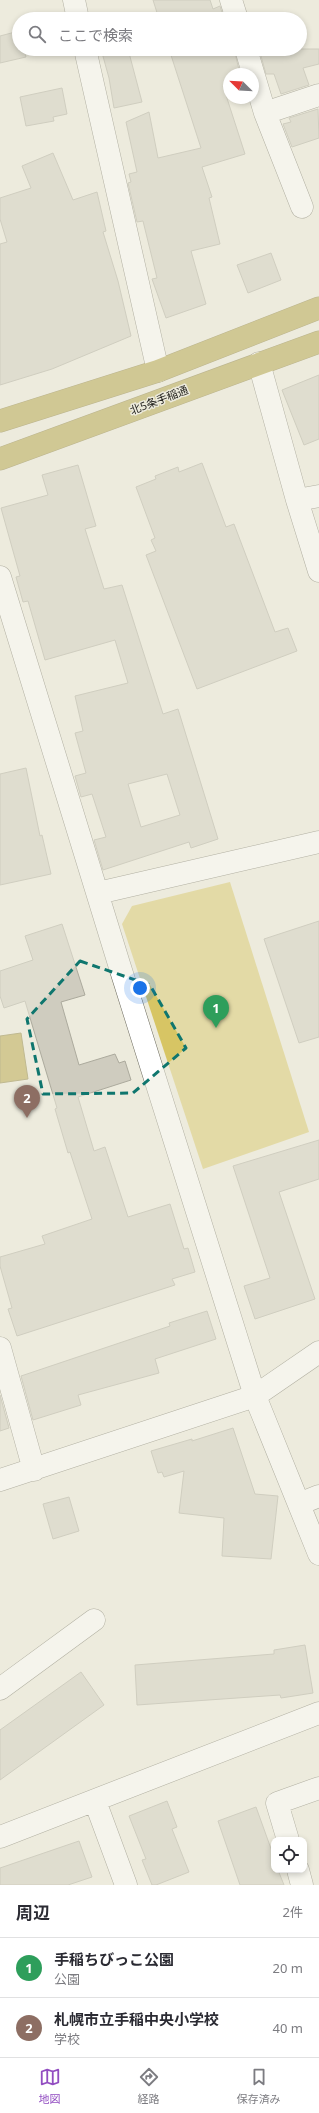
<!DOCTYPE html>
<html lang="ja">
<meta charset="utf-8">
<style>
body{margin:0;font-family:"Noto Sans","Noto Sans JP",sans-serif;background:#f7f7f7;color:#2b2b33}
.controls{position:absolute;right:12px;bottom:12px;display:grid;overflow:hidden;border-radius:8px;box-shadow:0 2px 6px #0003}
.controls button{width:36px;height:36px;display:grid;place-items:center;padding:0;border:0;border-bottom:1px solid #e1e1e2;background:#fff;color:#2b2b33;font:20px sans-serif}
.compass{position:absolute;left:223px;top:68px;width:36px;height:36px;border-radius:50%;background:#fff;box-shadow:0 2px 6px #0003;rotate:294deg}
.you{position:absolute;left:140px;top:988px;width:14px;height:14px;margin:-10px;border:3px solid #fff;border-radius:50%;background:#1a73e8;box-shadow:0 0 0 6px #1a73e833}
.badge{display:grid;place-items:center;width:26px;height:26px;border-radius:50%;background:#924dc1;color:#fff;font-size:13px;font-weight:700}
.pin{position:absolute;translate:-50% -33px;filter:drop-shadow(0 1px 2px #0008)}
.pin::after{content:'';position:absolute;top:21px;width:14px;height:12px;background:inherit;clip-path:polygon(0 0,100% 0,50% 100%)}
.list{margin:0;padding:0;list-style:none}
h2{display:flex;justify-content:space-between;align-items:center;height:52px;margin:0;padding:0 16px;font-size:17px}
h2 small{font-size:13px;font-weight:400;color:#7c7c81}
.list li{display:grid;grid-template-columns:26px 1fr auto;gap:12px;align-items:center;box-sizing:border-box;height:60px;padding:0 16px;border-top:1px solid #e1e1e2}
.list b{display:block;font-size:15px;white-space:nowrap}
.list p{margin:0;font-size:13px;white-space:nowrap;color:#7c7c81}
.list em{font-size:13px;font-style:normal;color:#7c7c81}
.icon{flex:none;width:22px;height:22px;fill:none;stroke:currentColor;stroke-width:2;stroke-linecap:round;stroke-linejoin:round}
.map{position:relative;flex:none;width:319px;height:1885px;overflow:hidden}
.search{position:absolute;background:#fff;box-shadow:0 2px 6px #0003;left:12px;right:12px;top:12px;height:44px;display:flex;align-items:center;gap:10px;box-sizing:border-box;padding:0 14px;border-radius:22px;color:#7c7c81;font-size:15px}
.sheet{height:172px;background:#fff}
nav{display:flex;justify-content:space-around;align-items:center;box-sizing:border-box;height:56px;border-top:1px solid #e1e1e2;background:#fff;font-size:11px;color:#7c7c81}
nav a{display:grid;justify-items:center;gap:2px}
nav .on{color:#924dc1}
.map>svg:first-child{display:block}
.green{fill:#d7c564}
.water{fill:#b3a13d;stroke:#897c35}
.building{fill:#cfccbf;stroke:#acaa9d;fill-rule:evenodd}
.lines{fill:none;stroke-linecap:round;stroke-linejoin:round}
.minor-casing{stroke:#6b695d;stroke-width:23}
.highway-casing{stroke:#7f7333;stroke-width:23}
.minor{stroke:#fff;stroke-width:22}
.highway{stroke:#ae9d3c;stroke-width:22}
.marked{fill:none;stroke:#0f766e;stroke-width:3;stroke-dasharray:8 5;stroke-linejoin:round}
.labels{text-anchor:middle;stroke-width:3;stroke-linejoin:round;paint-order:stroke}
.street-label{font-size:11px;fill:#272621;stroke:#edebdd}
</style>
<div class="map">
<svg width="319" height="1885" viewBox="0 0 319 1885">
<rect width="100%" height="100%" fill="#edebdd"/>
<path class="green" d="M230 882 309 1132 203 1169 122 924 132 906Z"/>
<path class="water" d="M21 1033 28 1079 0 1083V1036Z"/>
<path class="building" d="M153 0H210L213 9 220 6 224 19H159Z
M19 31V49H24L26 57 0 63V36Z
M101 49H128L142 102 114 108 109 78Z
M169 49H234L240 74H229V84L223 86 245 154 202 167 212 197 209 198 220 244 191 251 206 304 166 318 152 279 157 278 143 221 137 222 128 183 131 182 129 174 137 172 126 122 149 112 158 158 201 148Z
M259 49H319V64L303 68 309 85 281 94 274 74H266Z
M62 88 67 114 53 117 54 121 26 126 20 97Z
M318 109 319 138 292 147 283 124 291 122 289 118Z
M53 153 73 200 97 192 106 231 103 232 118 281 131 336 52 369 0 385V244L7 242 0 219V198L31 188 22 166Z
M271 253 281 280 248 293 237 265Z
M319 375V439L304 445 282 390Z
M202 463 226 527 234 524 275 632 288 628 297 651 197 689 146 555 156 551 151 540 155 538 136 487 156 479 155 476 178 467 179 472Z
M78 465 96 526 85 529 104 589 122 585 163 714 178 709 218 839 191 848 189 842 103 870 94 840 106 837 92 794 81 797 75 776 86 773 75 733 83 731 75 696 128 683 115 640 45 660 28 601 23 602 16 577 20 576 1 508 48 495 42 475ZM167 774 180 815 141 827 128 784Z
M26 768 40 836 42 835 51 874 0 885V774Z
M319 921V1037L299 1043 264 939Z
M62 924 85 995 61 1002 79 1065 115 1054 119 1063 125 1061 131 1080 78 1097 94 1151 105 1147 128 1217 170 1204 184 1249 188 1248 195 1272 172 1279 175 1285 17 1336 8 1309 12 1308 0 1266V1257L45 1244 42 1236 92 1219 70 1152 68 1153 55 1109 57 1108 25 1001 4 1008 0 996V971L33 960 25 936Z
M319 1140V1179L279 1192 315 1299 255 1319 244 1286 270 1278 233 1166Z
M207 1311 216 1339 155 1359 159 1373 78 1395 81 1405 33 1420 21 1376 170 1326 169 1323Z
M0 1395 9 1428 0 1431Z
M233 1428 255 1494 278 1496 271 1559 222 1556 224 1518 179 1513 184 1471 164 1477 162 1472 158 1473 151 1451 192 1439V1441Z
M69 1497 79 1531 53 1539 43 1504Z
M305 1645 313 1693 281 1698 280 1695 137 1705 135 1665 274 1654V1650Z
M81 1672 104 1705 0 1780V1730Z
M167 1801 177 1827 172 1829 189 1872 156 1885H152L142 1860 146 1859 129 1816Z
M256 1807 274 1857V1870H278L284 1885H240L218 1821Z
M79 1841 92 1877 68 1885H0V1868Z"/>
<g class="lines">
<defs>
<path id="minor" d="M74 0 78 19
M231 0 237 19
M85 49 158 371
M246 49 265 113 302 207
M265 113 319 95
M259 363 297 500 319 571
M297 500 319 496
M0 577 119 964 255 1396 319 1554
M98 893 319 842
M0 1348 34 1470
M0 1480 255 1396 319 1352
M299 1504 319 1496
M0 1689 94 1620
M95 1801 126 1885
M0 1837 319 1713
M288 1840 277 1803 319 1788
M298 1870 302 1885"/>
<path id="highway" d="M0 421 158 371 319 308
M0 459 319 342"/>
</defs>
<use href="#minor" class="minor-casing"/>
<use href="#highway" class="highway-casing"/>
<use href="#minor" class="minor"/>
<use href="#highway" class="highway"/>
</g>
<path d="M0 0H319V1885H0ZM80 961 150 985 186 1048 133 1093 43 1094 27 1019Z" fill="#edebdd" fill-opacity=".55" fill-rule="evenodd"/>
<path class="marked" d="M80 961 150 985 186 1048 133 1093 43 1094 27 1019Z"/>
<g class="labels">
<g class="street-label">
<text transform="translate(159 400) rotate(-21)" y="4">北5条手稲通</text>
</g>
</g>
</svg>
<div class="controls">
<button><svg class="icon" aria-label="locate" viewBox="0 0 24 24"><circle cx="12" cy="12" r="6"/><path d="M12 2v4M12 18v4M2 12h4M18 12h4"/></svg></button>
</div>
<svg class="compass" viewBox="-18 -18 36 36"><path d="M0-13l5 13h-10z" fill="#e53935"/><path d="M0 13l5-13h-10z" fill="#7c7c81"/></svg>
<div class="you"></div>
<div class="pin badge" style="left:216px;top:1028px;background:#2e9e5b">1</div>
<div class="pin badge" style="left:27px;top:1118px;background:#8d6e63">2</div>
<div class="search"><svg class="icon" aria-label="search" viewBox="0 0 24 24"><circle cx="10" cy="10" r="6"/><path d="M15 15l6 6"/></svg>ここで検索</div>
</div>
<section class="sheet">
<h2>周辺<small>2件</small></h2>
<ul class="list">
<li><span class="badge" style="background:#2e9e5b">1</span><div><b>手稲ちびっこ公園</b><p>公園</p></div><em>20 m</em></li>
<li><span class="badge" style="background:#8d6e63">2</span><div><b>札幌市立手稲中央小学校</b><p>学校</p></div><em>40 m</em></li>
</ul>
</section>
<nav>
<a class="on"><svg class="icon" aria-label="map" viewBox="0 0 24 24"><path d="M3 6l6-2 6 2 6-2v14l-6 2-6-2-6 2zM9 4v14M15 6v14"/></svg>地図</a>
<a><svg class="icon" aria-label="directions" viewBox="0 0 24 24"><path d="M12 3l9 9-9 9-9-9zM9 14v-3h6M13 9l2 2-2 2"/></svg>経路</a>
<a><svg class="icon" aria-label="saved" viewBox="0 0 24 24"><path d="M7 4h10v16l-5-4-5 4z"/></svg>保存済み</a>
</nav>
